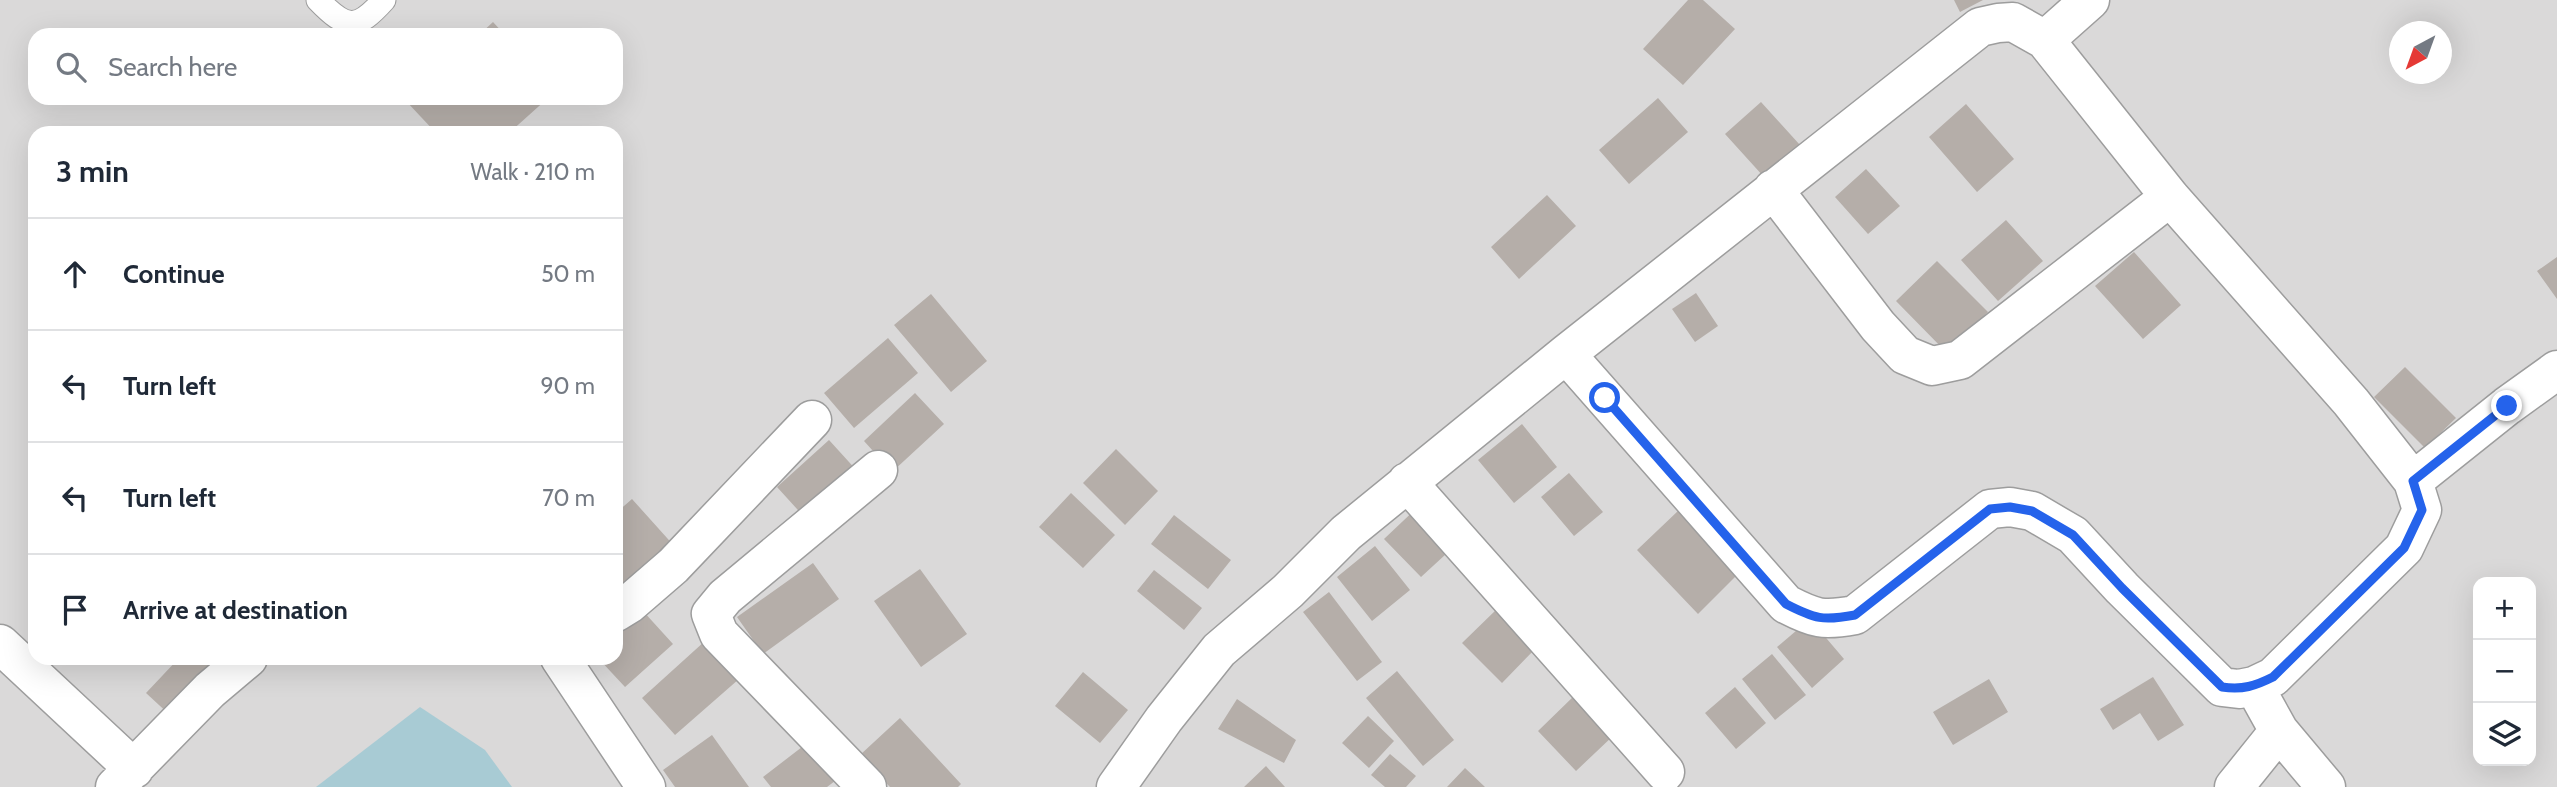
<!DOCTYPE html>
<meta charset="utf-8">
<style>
body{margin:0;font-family:Cabin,sans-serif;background:#f2f2f3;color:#1f2937}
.controls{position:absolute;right:21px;bottom:21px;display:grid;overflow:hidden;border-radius:14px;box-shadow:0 7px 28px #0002}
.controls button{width:63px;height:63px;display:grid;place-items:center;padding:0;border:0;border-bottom:2px solid #e0e1e3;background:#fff;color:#1f2937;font:35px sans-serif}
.compass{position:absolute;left:2389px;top:21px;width:63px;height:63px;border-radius:50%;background:#fff;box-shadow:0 7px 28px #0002;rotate:221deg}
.stop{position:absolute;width:21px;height:21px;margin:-16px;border:5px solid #2563eb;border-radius:50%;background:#fff}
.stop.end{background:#2563eb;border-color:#fff;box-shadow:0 2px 7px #0008}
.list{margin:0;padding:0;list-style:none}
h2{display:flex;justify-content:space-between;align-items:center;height:91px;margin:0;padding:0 28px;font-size:30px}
h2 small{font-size:23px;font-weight:400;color:#747a83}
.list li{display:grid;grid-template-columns:46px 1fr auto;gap:21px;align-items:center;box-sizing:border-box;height:112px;padding:0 28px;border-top:2px solid #e0e1e3}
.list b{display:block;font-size:26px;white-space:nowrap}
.list em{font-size:23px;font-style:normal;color:#747a83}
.icon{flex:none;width:38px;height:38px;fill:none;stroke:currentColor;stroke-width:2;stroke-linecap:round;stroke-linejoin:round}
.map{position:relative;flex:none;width:2557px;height:787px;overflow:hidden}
.search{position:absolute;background:#fff;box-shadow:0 7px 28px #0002;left:28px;top:28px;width:595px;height:77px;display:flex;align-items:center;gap:18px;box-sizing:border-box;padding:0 24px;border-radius:21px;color:#747a83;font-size:26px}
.panel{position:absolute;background:#fff;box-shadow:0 7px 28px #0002;left:28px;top:126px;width:595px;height:539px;border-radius:21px}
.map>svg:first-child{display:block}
.residential{fill:#dad9d9;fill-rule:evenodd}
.water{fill:#a8cbd4}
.building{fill:#b5aea9}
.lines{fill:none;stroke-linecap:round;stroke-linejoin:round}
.service-casing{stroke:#9d9d9d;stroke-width:25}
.minor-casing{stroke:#9d9d9d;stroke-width:41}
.service{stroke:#fff;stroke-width:23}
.minor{stroke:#fff;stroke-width:38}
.route{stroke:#2563eb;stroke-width:9}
</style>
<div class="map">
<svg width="2557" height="787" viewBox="0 0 2557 787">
<rect width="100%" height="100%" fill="#ece9e3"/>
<path class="residential" d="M0 0H2557V787H0ZM2400 32H2442V74H2400ZM35 35H616V98H35ZM35 133H616V658H35ZM2478 582H2531V761H2478Z"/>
<path class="water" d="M420 707 485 750 512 787H316Z"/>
<path class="building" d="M1688 0H1703L1735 29 1683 85 1643 49Z
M1954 0H1983L1960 12Z
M493 22 505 35H479Z
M409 98H548L509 133H436L406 101Z
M1658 98 1688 132 1629 184 1599 150Z
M1761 102 1800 145 1764 177 1725 134Z
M1966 104 2014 159 1977 192 1929 137Z
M1866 169 1900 206 1868 234 1835 197Z
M1547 195 1576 226 1519 279 1491 247Z
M2006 220 2043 261 1998 301 1961 260Z
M2134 252 2181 305 2143 339 2095 286Z
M2557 257V299L2537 271Z
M1937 261 1988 312 1947 353 1896 301Z
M1696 293 1718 326 1695 342 1672 309Z
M931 294 987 361 951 392 894 325Z
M888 338 918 373 854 428 824 393Z
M2405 367 2456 418 2425 448 2374 397Z
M915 393 944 424 892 472 864 441Z
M1522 424 1557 467 1514 503 1478 460Z
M829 440 859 473 807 520 777 487Z
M1116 449 1158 491 1125 525 1083 483Z
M1569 473 1603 512 1574 536 1541 497Z
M1071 493 1115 535 1083 568 1039 527Z
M632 499 676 548 630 590 616 574V513Z
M1421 504 1458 543 1421 577 1384 539Z
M1679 510 1739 573 1698 614 1637 550Z
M1174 515 1231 560 1208 589 1151 544Z
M1375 546 1410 590 1372 621 1337 577Z
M813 563 839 599 763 654 737 617Z
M920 569 967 634 921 667 874 601Z
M1154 570 1202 608 1184 630 1137 591Z
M1329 592 1382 662 1357 681 1303 612Z
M1498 608 1537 647 1502 683 1462 643Z
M643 611 673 644 625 687 598 658H616V636Z
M1810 619 1844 659 1812 688 1777 647Z
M705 641 739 679 675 735 642 698Z
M1772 654 1806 695 1775 720 1742 679Z
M179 658H208L218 668 172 717 146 693Z
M1397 671 1454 740 1423 766 1366 698Z
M1083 672 1128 710 1100 743 1055 706Z
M2153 677 2184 725 2158 741 2140 713 2113 730 2100 709Z
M1989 679 2008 712 1953 745 1933 712Z
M1735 687 1766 723 1736 749 1705 713Z
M1575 695 1614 735 1576 771 1538 731Z
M1237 699 1296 740 1284 763 1218 729Z
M1368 716 1394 741 1369 768 1342 743Z
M900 718 961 784 958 787H890L860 755Z
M712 735 749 787H675L663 770Z
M815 737 843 775 827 787H771L763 777Z
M1390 754 1416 776 1406 787H1385L1371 775Z
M1266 766 1285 787H1244Z
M1465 768 1485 787H1447Z"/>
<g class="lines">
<defs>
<path id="service" d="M318 0C347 30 357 30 384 0"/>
<path id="minor" d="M2045 40 2090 0
M1773 189 1878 326 1905 355 1932 366 1960 360 2170 197
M1566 354 1786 604C1815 619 1823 621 1855 615L1990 509 2010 507 2032 511 2073 535 2122 588 2222 687 2239 689 2254 686
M2413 481 2507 406 2557 370
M1407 482 1665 772
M616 612 629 604 673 566 812 420
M0 644 134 769
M560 658 646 787
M2279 731 2326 787
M115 787 210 690 248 658
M867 787 719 634 711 614 725 597 878 470
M1116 787 1164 719 1219 650 1288 591 1346 533 1566 354 1980 27 1998 23 2013 22 2045 40 2170 197 2351 402 2413 481 2422 510 2404 548 2273 677 2254 686 2279 731 2234 787"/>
</defs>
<use href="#service" class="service-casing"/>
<use href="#minor" class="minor-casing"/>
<use href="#service" class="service"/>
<use href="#minor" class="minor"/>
</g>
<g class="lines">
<path class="route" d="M1605 398 1786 604C1815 619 1823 621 1855 615L1990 509 2010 507 2032 511 2073 535 2122 588 2222 687C2243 690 2255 686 2273 677L2404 548 2422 510 2413 481 2507 406"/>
</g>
</svg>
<div class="controls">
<button>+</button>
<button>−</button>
<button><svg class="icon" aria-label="layers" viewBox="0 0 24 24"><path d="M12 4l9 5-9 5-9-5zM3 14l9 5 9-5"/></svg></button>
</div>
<svg class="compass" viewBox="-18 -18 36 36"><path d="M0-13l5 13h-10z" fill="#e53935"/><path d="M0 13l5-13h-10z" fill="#747a83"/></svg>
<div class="stop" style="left:1605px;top:398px"></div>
<div class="stop end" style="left:2507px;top:406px"></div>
<div class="search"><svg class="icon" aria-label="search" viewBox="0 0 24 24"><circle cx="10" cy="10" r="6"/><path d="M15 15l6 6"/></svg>Search here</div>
<section class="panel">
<h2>3 min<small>Walk · 210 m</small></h2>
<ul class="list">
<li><svg class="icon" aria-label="ahead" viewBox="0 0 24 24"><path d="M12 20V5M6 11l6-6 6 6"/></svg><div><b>Continue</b></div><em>50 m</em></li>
<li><svg class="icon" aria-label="left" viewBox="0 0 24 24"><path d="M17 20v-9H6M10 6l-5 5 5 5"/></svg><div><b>Turn left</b></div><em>90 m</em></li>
<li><svg class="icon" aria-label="left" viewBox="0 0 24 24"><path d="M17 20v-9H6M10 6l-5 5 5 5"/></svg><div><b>Turn left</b></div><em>70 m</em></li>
<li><svg class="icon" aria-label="arrive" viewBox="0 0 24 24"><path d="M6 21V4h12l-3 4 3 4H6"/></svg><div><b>Arrive at destination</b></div></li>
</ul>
</section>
</div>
